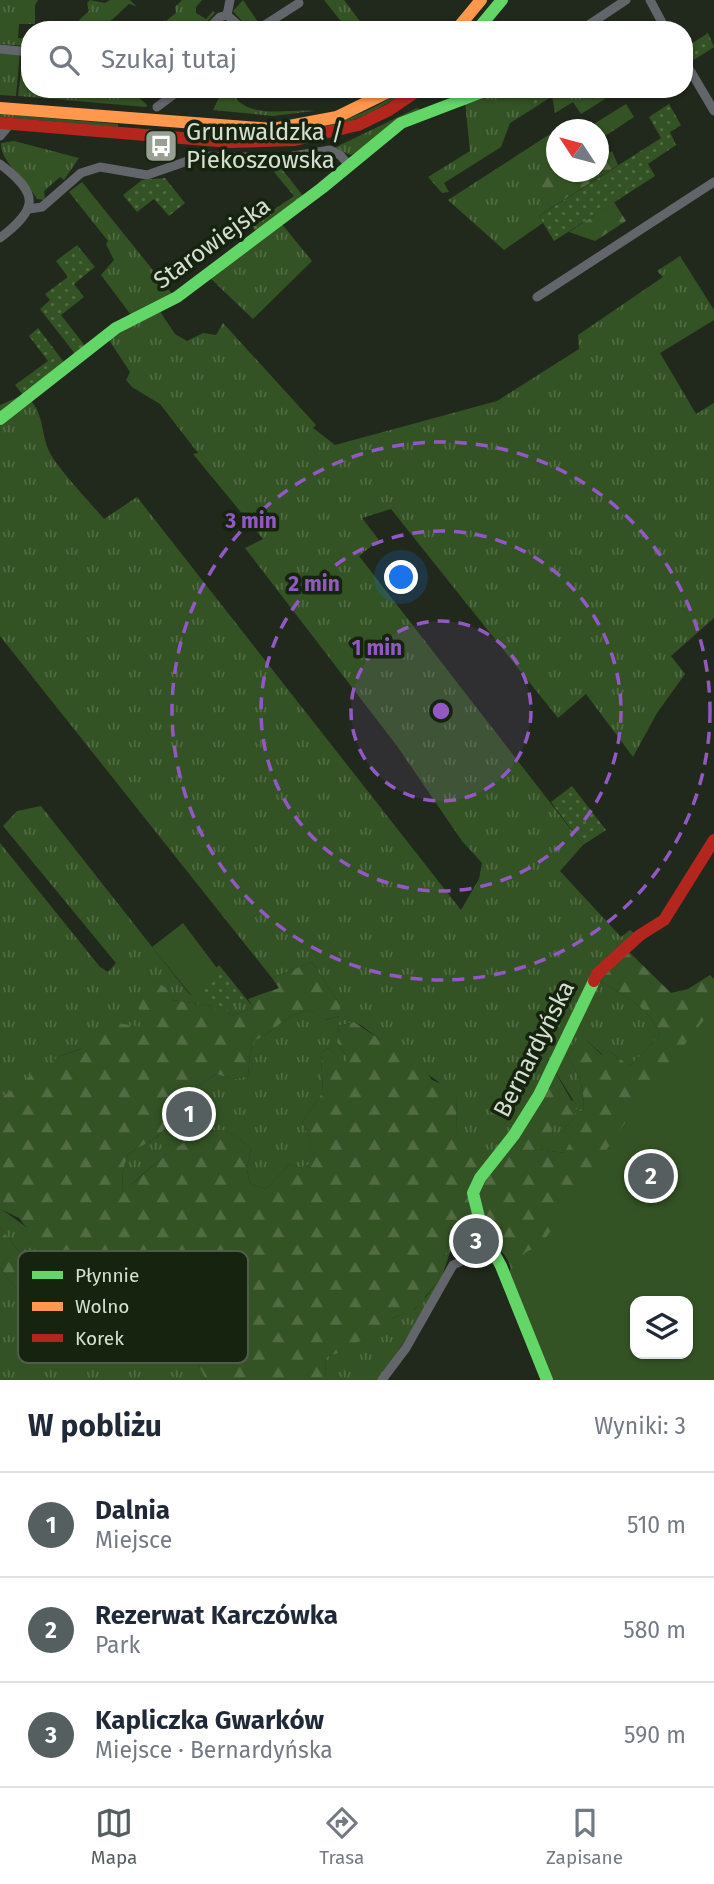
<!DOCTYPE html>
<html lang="pl">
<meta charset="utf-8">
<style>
body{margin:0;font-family:"Fira Sans",sans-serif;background:#f6f6f7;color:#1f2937}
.controls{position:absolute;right:21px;bottom:21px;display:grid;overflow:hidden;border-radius:14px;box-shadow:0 2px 5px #0004}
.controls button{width:63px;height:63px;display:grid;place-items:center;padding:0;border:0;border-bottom:2px solid #e0e1e3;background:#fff;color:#1f2937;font:35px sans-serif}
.compass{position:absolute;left:546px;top:119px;width:63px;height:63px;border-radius:50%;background:#fff;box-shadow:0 2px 5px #0004;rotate:306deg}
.you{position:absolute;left:402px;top:578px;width:24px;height:24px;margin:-18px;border:5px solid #fff;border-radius:50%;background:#1a73e8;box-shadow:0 0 0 10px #1a73e833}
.badge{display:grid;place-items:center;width:46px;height:46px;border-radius:50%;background:#555f60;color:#fff;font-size:23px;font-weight:700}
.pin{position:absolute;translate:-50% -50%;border:4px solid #fff;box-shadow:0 2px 7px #0006}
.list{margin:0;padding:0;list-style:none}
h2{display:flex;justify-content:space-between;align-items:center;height:91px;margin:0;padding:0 28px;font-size:30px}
h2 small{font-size:23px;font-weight:400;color:#747a83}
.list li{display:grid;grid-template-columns:46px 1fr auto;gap:21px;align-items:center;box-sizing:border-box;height:105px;padding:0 28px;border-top:2px solid #e0e1e3}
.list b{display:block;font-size:26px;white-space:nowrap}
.list p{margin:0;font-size:23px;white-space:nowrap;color:#747a83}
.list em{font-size:23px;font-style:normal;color:#747a83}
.icon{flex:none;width:38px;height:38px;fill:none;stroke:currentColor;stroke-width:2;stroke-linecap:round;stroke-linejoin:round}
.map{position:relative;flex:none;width:714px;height:1380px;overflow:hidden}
.search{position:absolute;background:#fff;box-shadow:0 2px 5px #0004;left:21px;right:21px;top:21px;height:77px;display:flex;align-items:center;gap:18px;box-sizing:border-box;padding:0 24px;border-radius:28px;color:#747a83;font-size:26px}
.sheet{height:406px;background:#fff}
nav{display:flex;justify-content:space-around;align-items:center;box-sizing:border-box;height:98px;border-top:2px solid #e0e1e3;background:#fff;font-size:19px;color:#747a83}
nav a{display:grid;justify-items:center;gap:4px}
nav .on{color:#555f60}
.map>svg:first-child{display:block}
.grass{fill:url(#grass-tufts)}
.forest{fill:url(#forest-firs);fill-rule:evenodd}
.park{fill:#345324;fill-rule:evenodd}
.garden{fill:url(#garden-dots)}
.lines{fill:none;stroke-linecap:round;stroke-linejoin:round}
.street{stroke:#62656a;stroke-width:9}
.fast{stroke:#63d668;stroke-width:12}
.slow{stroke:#ff974d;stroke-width:12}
.jam{stroke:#b3261e;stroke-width:12}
.ring{fill:none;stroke:#9259c4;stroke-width:3.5;stroke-dasharray:12 9}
.labels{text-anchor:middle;stroke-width:7;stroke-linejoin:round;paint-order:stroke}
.poi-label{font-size:24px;fill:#d6e0d2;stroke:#16240f;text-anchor:start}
.street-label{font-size:24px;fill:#d6e0d2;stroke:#16240f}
.key{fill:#16240f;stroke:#505c4a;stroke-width:2}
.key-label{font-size:19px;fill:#d6e0d2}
.centre{fill:#9259c4;stroke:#16240f;stroke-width:3.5}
.ring-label{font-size:21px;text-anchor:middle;font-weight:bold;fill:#9259c4;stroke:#16240f;stroke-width:7;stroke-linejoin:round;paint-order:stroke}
</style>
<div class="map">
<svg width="714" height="1380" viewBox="0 0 714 1380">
<defs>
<pattern id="grass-tufts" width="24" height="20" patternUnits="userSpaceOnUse" patternTransform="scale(1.75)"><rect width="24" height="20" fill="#345324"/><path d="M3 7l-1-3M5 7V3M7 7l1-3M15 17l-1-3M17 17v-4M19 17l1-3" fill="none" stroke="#516b43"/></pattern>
<pattern id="forest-firs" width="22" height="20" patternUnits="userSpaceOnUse" patternTransform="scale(1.75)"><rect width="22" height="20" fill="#345324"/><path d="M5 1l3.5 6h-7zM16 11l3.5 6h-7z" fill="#516b43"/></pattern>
<pattern id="garden-dots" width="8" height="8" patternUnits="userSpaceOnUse" patternTransform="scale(1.75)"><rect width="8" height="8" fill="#345324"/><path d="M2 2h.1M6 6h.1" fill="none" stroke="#516b43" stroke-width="1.8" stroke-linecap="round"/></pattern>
</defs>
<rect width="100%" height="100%" fill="#21291d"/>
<path class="grass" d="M0 0H38L35 5V24H19L18 38 26 39 25 49 24 46 0 44Z
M90 0 105 3 110 0H130L136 6 129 4 101 30H90L79 20 89 11 87 3Z
M182 0H202L196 7V13L206 19 213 11 215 13 202 27 198 24 192 30H174L163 19 166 21 176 13 175 7Z
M243 0 258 22 246 26 233 11Z
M324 0H344L362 24 357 30H348Z
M0 51 20 53 16 96 0 95Z
M23 54H30V89H130L147 105 146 107 18 96Z
M223 89H231C242 122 290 108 314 111L273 116 213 110Z
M404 89H410C338 138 286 140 202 134L203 131C277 137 342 133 404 89Z
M497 89H534L526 94 534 108 510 123 501 147 444 183 449 192 442 193 428 177 470 151 465 102Z
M563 89H598L605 99 581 114 573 102 555 113 552 96Z
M626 104 634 117 599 140 598 130 589 127Z
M417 108 421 110 355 153 350 155 334 148Z
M0 114 118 124V127L0 117Z
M550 134 556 148V166L534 181 551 208 539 216 543 223 504 250 448 200Z
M14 141 79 158 64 180 60 177 44 191 45 200 37 199C28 181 0 163 1 143Z
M82 182 177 300 159 310 175 334 187 341 203 333 216 335 223 323 316 425 313 428 335 445 497 401 579 349 578 335 663 277 657 271 680 256 714 310V320L660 353 696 414 714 403V618L671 656 685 674 657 713 633 757 586 694 558 718 391 509 362 518 379 540 359 556 583 845 560 871 621 937 630 930 634 933 593 975 538 1090 495 1156 468 1148 447 1192 470 1238 460 1235 438 1190 460 1139 456 1130 457 1098 450 1091 422 1149 435 1167 429 1176 412 1172 397 1198 425 1298 437 1283 452 1233 456 1234 437 1291 379 1380H325L326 1357C352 1349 369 1333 392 1319 401 1313 410 1315 417 1307L383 1199 399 1170 379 1145 401 1127 416 1129 440 1083 362 1026 354 1022 339 1026 337 1042 346 1056V1063L328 1048 321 1053 323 1092 302 1122 311 1139 310 1164 300 1168 290 1164 266 1189 250 1184 247 1169 251 1149C243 1141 231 1130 218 1130 190 1131 141 1174 122 1194L123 1170 128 1154 157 1137 177 1116 197 1105 198 1086 216 1074 234 1079 248 1076 250 1053 256 1040C279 1029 283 1015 310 1010L326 1020 340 1016V1005L312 962 272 978 0 636V405L23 395C43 405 41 431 48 449 55 466 90 502 104 519L137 497 461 910 479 879 482 863 462 841 397 746 245 548 263 539 193 454 198 453 160 404 132 387 126 380 130 372 107 337 134 319 101 275 114 260 106 244 108 241 69 192Z
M281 223 312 261 253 319 207 275Z
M41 806 190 995 219 965 253 1007 233 1016 219 1007 173 1000 165 988 156 981 142 1027 60 1056 0 1099V843L100 967 108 972 116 963 3 826 17 811Z
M596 979C620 992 651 1008 660 1035L630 1066 608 1050 603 1055 585 1039 567 1055C578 1072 586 1091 583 1111L578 1112 563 1131 573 1139 564 1153 537 1149 573 1100 553 1068Z
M0 1209C12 1215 55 1249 62 1260 75 1281 87 1299 105 1315 149 1312 151 1330 186 1341L206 1380H0V1268L19 1292 40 1279 0 1227Z"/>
<path class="forest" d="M612 151 618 165 551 208 533 181 556 166V172H598L599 159Z
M614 202 626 221 595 241 569 232Z
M626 949 671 993 688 989 710 975 714 979V1380H564L508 1273 511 1269C505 1242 477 1239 453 1233L437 1283 412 1312 395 1317 347 1350 326 1357 325 1380H206L186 1341 166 1335 158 1325 140 1316 105 1315 94 1310 61 1258 29 1231 19 1218 0 1209V1099L39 1069 60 1056 81 1049 106 1021 141 1027 137 994 156 981 166 988 173 1000 219 1007 233 1016 253 1007 248 999 279 988 272 978 312 962 340 1005V1016L325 1020 310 1010C283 1015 279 1029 256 1040L250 1053 248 1076 234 1079 216 1074 198 1086 197 1105 177 1116 157 1137 128 1154 123 1170 122 1193C144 1174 188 1130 219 1130 231 1130 243 1141 251 1149L247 1169 250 1184 266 1189 290 1164 300 1168 309 1164 311 1139 302 1122 323 1092 321 1053 328 1048 346 1062V1056L337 1042 339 1026 354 1022 425 1069 432 1080 447 1086 457 1098 456 1130 464 1146 495 1156 553 1068 578 1112 583 1111C586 1091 578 1072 567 1055L578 1038 585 1039 602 1055 608 1050 630 1066 660 1035C651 1008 620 992 596 979ZM577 1113 563 1131 572 1139 564 1153 538 1149 561 1117ZM635 1301H688V1354H635Z
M0 1227 40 1279 44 1294 38 1302 19 1292 0 1268Z"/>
<path class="park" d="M183 923 217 968 191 995 152 947Z
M714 1007V1380H542L501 1281 526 1252 541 1245 636 1107ZM635 1301H688V1354H635Z"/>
<path class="garden" d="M708 33 714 47 692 61 685 48Z
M534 89H563L534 108 526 94Z
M669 104 681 125 670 132 676 145 648 164 655 176 554 241 539 216 661 138 649 117Z
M277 163 304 197 257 233 251 225 294 196 269 166Z
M165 178 185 203 169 216 154 199 137 212 123 195 142 180Z
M77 245 95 267 74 284 84 297 61 315 86 347 76 355 40 309 50 300 45 294 68 277 56 261Z
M38 328 66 365 23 395 15 385 48 361 29 336Z
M572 786 606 830 583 845 551 802Z
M217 968 244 999 221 1015 196 990Z"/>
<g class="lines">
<path class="street" d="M650 0 666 30
M227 15 244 30
M227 15 230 0
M207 30 220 17 227 15
M257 30 299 3
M581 30 626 0
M0 49 30 52
M684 60 714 111
M157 107 181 89
M0 136 10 124
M0 164C40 194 38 209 0 238
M29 209 42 207 81 173 100 167 147 175 202 156 281 158 330 150 340 155 349 165
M537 297 714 182
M382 1380 406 1348 453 1265 487 1250"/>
<path class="fast" d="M477 30 502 0
M0 419 116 328 177 297 322 188 401 123 490 89
M547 1380 501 1266 495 1255 487 1250 473 1193 480 1178 514 1135 539 1095 594 981"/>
<path class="slow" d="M456 30 481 0
M0 108 273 129 337 117 394 89"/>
<path class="jam" d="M0 123 230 142 295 140 358 125 389 110 420 89
M594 981 597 974 640 935 664 920 714 840"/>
</g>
<circle cx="441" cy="711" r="90" fill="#9259c4" fill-opacity=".12"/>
<g class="ring">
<circle cx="441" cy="711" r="90"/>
<circle cx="441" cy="711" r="180"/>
<circle cx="441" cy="711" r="269"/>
</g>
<defs>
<symbol id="bus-square" viewBox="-11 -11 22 22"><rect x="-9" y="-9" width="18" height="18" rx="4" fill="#97a093" stroke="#16240f"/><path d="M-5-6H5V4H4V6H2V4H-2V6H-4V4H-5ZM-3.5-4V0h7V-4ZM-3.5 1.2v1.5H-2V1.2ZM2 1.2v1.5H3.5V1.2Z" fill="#fff"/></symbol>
</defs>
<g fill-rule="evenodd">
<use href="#bus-square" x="142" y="127" width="38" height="38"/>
</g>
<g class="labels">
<g class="poi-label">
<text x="186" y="140">Grunwaldzka /<tspan x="186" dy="28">Piekoszowska</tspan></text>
</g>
<g class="street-label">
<text transform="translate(212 243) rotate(-36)" y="8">Starowiejska</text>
<text transform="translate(534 1049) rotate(-63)" y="8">Bernardyńska</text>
</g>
</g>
<rect x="18" y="1251" width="230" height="112" rx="10" class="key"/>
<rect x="32" y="1271" width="31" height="8" fill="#63d668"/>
<rect x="32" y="1302" width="31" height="9" fill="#ff974d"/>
<rect x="32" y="1334" width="31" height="8" fill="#b3261e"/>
<g class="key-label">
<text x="75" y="1282">Płynnie</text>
<text x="75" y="1313">Wolno</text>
<text x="75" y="1345">Korek</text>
</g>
<circle cx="441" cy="711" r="10" class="centre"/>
<g class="ring-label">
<text x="251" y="528">3 min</text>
<text x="314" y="591">2 min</text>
<text x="377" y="655">1 min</text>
</g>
</svg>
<div class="controls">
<button><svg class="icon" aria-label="layers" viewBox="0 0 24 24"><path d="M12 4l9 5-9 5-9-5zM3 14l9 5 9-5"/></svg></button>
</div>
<svg class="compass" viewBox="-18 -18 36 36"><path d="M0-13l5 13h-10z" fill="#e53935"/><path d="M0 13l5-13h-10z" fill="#747a83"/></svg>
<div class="you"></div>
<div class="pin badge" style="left:189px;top:1114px">1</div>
<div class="pin badge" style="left:651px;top:1176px">2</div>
<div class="pin badge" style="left:476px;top:1241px">3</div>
<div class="search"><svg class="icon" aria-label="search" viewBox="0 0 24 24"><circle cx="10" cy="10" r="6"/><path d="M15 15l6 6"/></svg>Szukaj tutaj</div>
</div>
<section class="sheet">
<h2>W pobliżu<small>Wyniki: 3</small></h2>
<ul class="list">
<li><span class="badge">1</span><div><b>Dalnia</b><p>Miejsce</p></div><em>510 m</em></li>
<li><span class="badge">2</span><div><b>Rezerwat Karczówka</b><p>Park</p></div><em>580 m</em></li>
<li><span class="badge">3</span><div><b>Kapliczka Gwarków</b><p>Miejsce · Bernardyńska</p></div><em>590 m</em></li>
</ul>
</section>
<nav>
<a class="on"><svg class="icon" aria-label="map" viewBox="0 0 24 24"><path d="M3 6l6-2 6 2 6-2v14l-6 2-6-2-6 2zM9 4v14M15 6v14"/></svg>Mapa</a>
<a><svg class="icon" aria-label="directions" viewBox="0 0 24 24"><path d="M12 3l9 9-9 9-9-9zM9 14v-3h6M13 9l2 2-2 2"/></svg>Trasa</a>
<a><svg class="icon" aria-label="saved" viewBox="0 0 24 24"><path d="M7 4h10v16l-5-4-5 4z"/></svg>Zapisane</a>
</nav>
